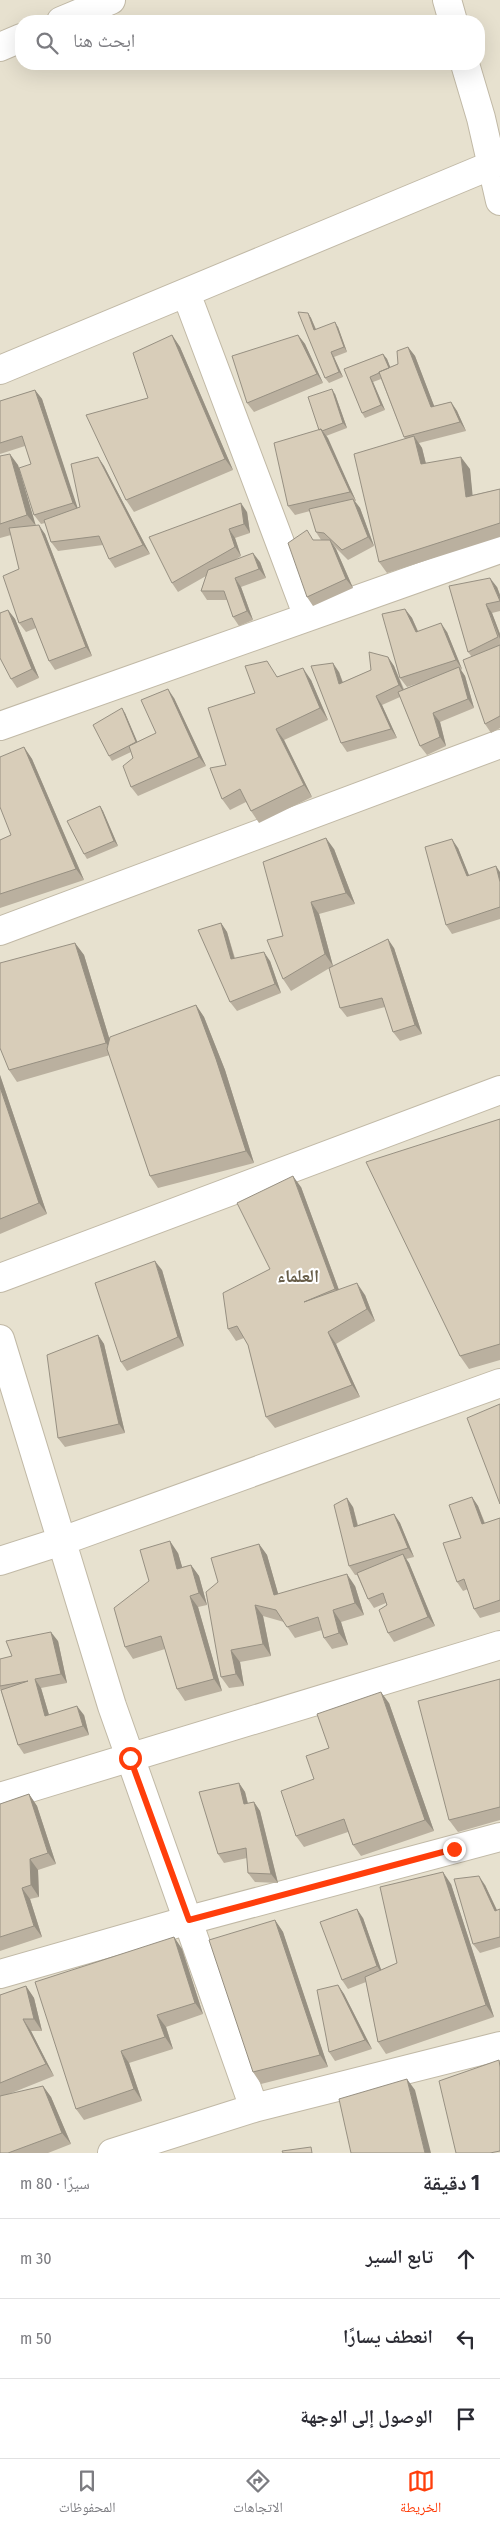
<!DOCTYPE html>
<html lang="ar">
<meta charset="utf-8">
<style>
body{margin:0;font-family:"Fira Sans Condensed","Noto Naskh Arabic",sans-serif;background:#f2f2f3;color:#2b2b33;direction:rtl}
.stop{position:absolute;width:15px;height:15px;margin:-11px;border:4px solid #ff3e0b;border-radius:50%;background:#fff}
.stop.end{background:#ff3e0b;border-color:#fff;box-shadow:0 1px 5px #0008}
.list{margin:0;padding:0;list-style:none}
h2{display:flex;justify-content:space-between;align-items:center;height:65px;margin:0;padding:0 20px;font-size:21px}
h2 small{font-size:16px;font-weight:400;color:#7c7c81}
.list li{display:grid;grid-template-columns:32px 1fr auto;gap:15px;align-items:center;box-sizing:border-box;height:80px;padding:0 20px;border-top:1px solid #e1e1e2}
.list b{display:block;font-size:19px;white-space:nowrap}
.list em{font-size:16px;font-style:normal;color:#7c7c81}
.icon{flex:none;width:28px;height:28px;fill:none;stroke:currentColor;stroke-width:2;stroke-linecap:round;stroke-linejoin:round}
.map{position:relative;flex:none;width:500px;height:2153px;overflow:hidden;direction:ltr}
.search{position:absolute;background:#fff;box-shadow:0 5px 20px #0002;left:15px;right:15px;top:15px;height:55px;display:flex;align-items:center;gap:12px;box-sizing:border-box;padding:0 18px;border-radius:20px;color:#7c7c81;font-size:19px}
.sheet{height:305px;background:#fff}
nav{display:flex;justify-content:space-around;align-items:center;box-sizing:border-box;height:70px;border-top:1px solid #e1e1e2;background:#fff;font-size:14px;color:#7c7c81}
nav a{display:grid;justify-items:center;gap:2px}
nav .on{color:#ff3e0b}
.map>svg:first-child{display:block}
.residential{fill:#e7e1cf;fill-rule:evenodd}
.lines{fill:none;stroke-linecap:round;stroke-linejoin:round}
.street-casing{stroke:#c1b9a6;stroke-width:30}
.street{stroke:#fff;stroke-width:28}
.wall{fill:#bab09f}
.shaded-wall{fill:#979082}
.building{fill:#d8cdb9;stroke:#979082}
.route{stroke:#ff3e0b;stroke-width:6}
.labels{text-anchor:middle;stroke-width:4;stroke-linejoin:round;paint-order:stroke}
.district-label{font-size:18px;font-weight:bold;fill:#675d48;stroke:#fff}
</style>
<div class="map">
<svg width="500" height="2153" viewBox="0 0 500 2153">
<rect width="100%" height="100%" fill="#f2eee1"/>
<path class="residential" d="M0 0H500V2153H0ZM21 21H479V64H21Z"/>
<g class="lines">
<defs>
<path id="street" d="M447 0 453 21
M61 21 111 0
M0 47 21 38
M465 64 481 118 500 201
M186 293 308 617
M0 370 492 165
M0 726 500 549
M0 931 500 744
M0 1278 500 1090
M0 1339 112 1706 254 2108
M0 1561 62 1541 500 1383
M0 1797 500 1645
M0 1974 189 1920 500 1837
M112 2153 254 2108 500 2046"/>
</defs>
<use href="#street" class="street-casing"/>
<use href="#street" class="street"/>
</g>
<path class="wall" d="M308 313 311 318 316 329 338 327 347 352 334 357 343 377 329 383 325 378Z
M172 335 180 347 233 470 134 512 126 500 148 398Z
M298 335 305 344 323 383 254 412 247 403Z
M408 347 415 356 434 406 451 402 457 411 466 431 419 443 422 448 426 464 470 469 472 495 500 489V537L387 573 379 562 405 439 381 379 373 382 385 410 365 418 362 413 344 369 383 354 387 359 390 367 398 364Z
M35 390 42 399 77 508 80 507 98 457 104 466 150 554 115 568 109 559 103 545 58 551 51 542 45 523 41 524 34 515 31 464 25 446 0 454V401Z
M335 394 347 428 326 436 356 501H355L360 508 374 546 348 560 332 544 336 549 353 588 313 606 307 597 314 540H321L316 532 310 511 295 515 288 506 319 430Z
M0 456 18 465 35 525 45 534 92 656 55 670 49 661 36 628 26 632 19 623V569L11 535 0 538Z
M247 512 250 533 235 538 241 556 235 560 260 562 266 578 241 587 253 620 239 626 233 617 227 600H207L201 591 206 576 178 592 172 583Z
M449 586 497 587 500 595V611L492 613 500 634V728L491 733 485 724 472 657 468 652Z
M405 609 412 618 418 631 447 632 462 669 461 670 465 676 474 708 440 722 446 746 427 755 420 746 400 697 382 705 397 738 347 752 341 743 339 672 343 682 371 670 388 657 394 666 404 689 419 683 407 687 400 678Z
M8 610 15 619 39 678 17 688 11 679Z
M277 676 311 680 328 720 284 740 312 797 259 823 251 811 246 802 230 810 222 799 226 765 255 693Z
M174 698 206 766 138 796 131 787 133 758 131 752 112 761 109 756 125 713 137 742 156 733Z
M24 747 32 759 84 880 0 908V840L11 835Z
M100 806 103 811 118 846 87 859 84 854Z
M458 848 469 876 500 872V919L452 934 446 925Z
M334 849 355 904 319 914 333 966 291 991 283 979V936Z
M221 923 227 932 235 958 270 961 281 993 237 1011 230 1002Z
M75 943 84 955 110 1041 196 1005 204 1017 225 1070 254 1163 158 1188 150 1176 110 1055 17 1082 9 1070Z
M394 948 422 1034 400 1041 393 1032 385 1007 347 1017 340 1008Z
M0 1075 47 1214 0 1234Z
M500 1119V1360L469 1369 460 1356Z
M301 1187 339 1290 365 1295 375 1321 336 1344 360 1397 275 1428 266 1417 248 1345 244 1338 236 1341 228 1329 270 1269Z
M162 1270 184 1346 127 1371 121 1362Z
M98 1335 104 1344 125 1433 65 1447 58 1438Z
M472 1497 478 1506 485 1523 500 1518V1612L480 1618 474 1609 468 1589 463 1591 457 1582 461 1538Z
M353 1507 358 1525 394 1514 400 1523 414 1557 406 1559 409 1563 435 1626 394 1642 388 1633 386 1603 374 1608 368 1599 357 1575H355L349 1566Z
M259 1544 267 1555 278 1594 355 1586 364 1615 341 1622 348 1645 332 1649 324 1638 322 1630 295 1638 284 1622 263 1616 271 1656 240 1662 244 1686 229 1688 221 1677 218 1582Z
M178 1553 182 1567 191 1565 199 1576 207 1605 198 1607 222 1691 185 1701 177 1689 165 1649 133 1659 125 1647 149 1581Z
M58 1641 67 1683 41 1688 49 1715H84L89 1735 24 1754 18 1745 1 1691 0 1689V1659L12 1656Z
M500 1679V1820L458 1832 449 1820Z
M389 1703 434 1831 361 1856 353 1845 348 1832 304 1847 296 1836 314 1779 329 1748Z
M239 1783 245 1792 248 1803 254 1802 260 1811 278 1883 255 1882 248 1873 247 1858 224 1863 218 1854Z
M29 1794 37 1806 56 1864 38 1870 39 1897 30 1899 42 1937 0 1951V1804Z
M451 1884 494 2017 386 2054 378 2042 366 1982 348 1989 342 1980 363 1918 381 1970 397 1963Z
M485 1885 497 1910 500 1909V1947L480 1953 473 1944Z
M275 1920 283 1932 328 2067 261 2084 253 2072Z
M174 1937 182 1949 203 2014 166 2027 173 2049 129 2063 142 2101 84 2120 76 2109Z
M338 1985 344 1994 372 2049 335 2061 329 2052Z
M26 1986 34 1998 42 2031H31L54 2076 9 2094 43 2086 51 2097 71 2144 48 2153H0V1995Z"/>
<path class="shaded-wall" d="M308 313 311 318 318 335 314 330Z
M335 322 338 327 347 352 344 347Z
M172 335 180 347 233 470 225 459Z
M298 335 305 344 323 383 317 374Z
M408 347 415 356 438 416 431 407Z
M331 352 334 357 343 377 339 372Z
M383 354 387 359 393 374 389 369Z
M370 377 373 382 385 410 381 405Z
M332 389 335 394 347 428 343 423Z
M35 390 42 399 79 512 73 503Z
M451 402 457 411 466 431 460 422Z
M321 429 328 438 356 501 350 492Z
M414 436 422 448 429 476 421 464Z
M10 454 18 465 36 526 27 515Z
M98 457 104 466 150 554 143 545Z
M461 457 470 469 474 509 466 497Z
M353 499 360 508 374 546 368 537Z
M241 503 247 512 250 533 244 524Z
M39 525 45 534 92 656 86 647Z
M229 529 235 538 241 556 235 547Z
M330 540 336 549 353 588 346 579Z
M253 553 260 562 266 578 259 569Z
M235 578 241 587 253 620 247 611Z
M490 578 497 587 500 595V600Z
M486 604 492 613 500 634V639Z
M405 609 412 618 422 641 416 632Z
M8 610 15 619 39 678 32 669Z
M441 623 447 632 462 669 456 660Z
M388 657 394 666 405 694 399 685Z
M333 663 339 672 346 693 339 684Z
M459 667 465 676 474 708 468 699Z
M303 668 311 680 328 720 320 708Z
M168 689 174 698 206 766 199 757Z
M376 696 382 705 397 738 391 729Z
M122 708 125 713 140 748 136 743Z
M433 713 440 722 446 746 440 737Z
M276 729 284 740 312 797 304 785Z
M24 747 32 759 84 880 76 869Z
M100 806 103 811 118 846 114 841Z
M326 838 334 849 355 904 346 893Z
M452 839 458 848 473 885 467 876Z
M496 866 500 872V882Z
M311 902 319 914 333 966 325 954Z
M221 923 227 932 237 968 231 959Z
M388 939 394 948 422 1034 415 1025Z
M75 943 84 955 114 1054 106 1043Z
M264 952 270 961 281 993 275 984Z
M196 1005 204 1017 225 1070 254 1163 246 1151Z
M0 1075 47 1214 39 1203 0 1087Z
M293 1176 301 1187 343 1301 335 1289Z
M155 1261 162 1270 184 1346 178 1337Z
M357 1283 365 1295 375 1321 367 1309Z
M328 1332 336 1344 360 1397 352 1385Z
M98 1335 104 1344 125 1433 119 1424Z
M472 1497 478 1506 488 1533 482 1524Z
M347 1498 353 1507 360 1536 354 1527Z
M394 1514 400 1523 414 1557 408 1548Z
M170 1541 178 1553 186 1580 177 1569Z
M259 1544 267 1555 282 1607 274 1595Z
M403 1554 409 1563 435 1626 428 1617Z
M191 1565 199 1576 207 1605 199 1593Z
M347 1574 355 1586 364 1615 355 1603Z
M190 1596 198 1607 222 1691 214 1679Z
M255 1605 263 1616 271 1656 263 1644Z
M333 1610 341 1622 348 1645 339 1633Z
M51 1632 58 1641 67 1683 61 1674Z
M231 1650 240 1662 244 1686 236 1674Z
M35 1679 41 1688 52 1725 45 1716Z
M381 1692 389 1703 434 1831 425 1820Z
M77 1706 84 1715 89 1735 83 1726Z
M239 1783 245 1792 250 1813 244 1804Z
M29 1794 37 1806 56 1864 48 1853Z
M254 1802 260 1811 278 1883 271 1874Z
M30 1859 38 1870 39 1897 31 1885Z
M443 1872 451 1884 494 2017 486 2005Z
M479 1876 485 1885 500 1917 495 1911Z
M22 1888 30 1899 42 1937 34 1926Z
M357 1909 363 1918 383 1975 377 1966Z
M275 1920 283 1932 328 2067 320 2055Z
M174 1937 182 1949 203 2014 195 2003Z
M338 1985 344 1994 372 2049 365 2040Z
M26 1986 34 1998 42 2031 34 2019Z
M157 2015 166 2027 173 2049 165 2037Z
M23 2019 31 2031 54 2076 46 2064Z
M121 2051 129 2063 142 2101 134 2089Z
M407 2079 415 2090 431 2153H425Z
M43 2086 51 2097 71 2144 62 2133Z"/>
<path class="building" d="M298 312 308 313 314 330 335 322 344 347 331 352 339 372 325 378Z
M172 335 225 459 126 500 86 415 148 398 133 353Z
M298 335 317 374 247 403 232 356Z
M408 347 431 407 451 402 460 422 404 437 379 372 398 364 397 351Z
M383 354 389 368 379 372V373L370 377 381 405 362 413 344 369Z
M332 389 343 423 322 431 321 429 319 430 308 397Z
M35 390 73 503 34 515 19 468 31 464 22 436 0 443V401Z
M321 429 350 492 288 506 274 443Z
M414 436 421 464 461 457 466 497 500 489V523L379 562 354 454Z
M10 454 27 515 0 524V456Z
M98 457 143 545 109 559 99 536 51 542 44 520 80 507 71 464Z
M353 499 368 537 342 550 324 533 316 532 309 509Z
M241 503 244 524 229 529 235 547 172 583 149 537Z
M39 525 86 647 49 661 32 618 19 623 3 576 19 569 9 528Z
M307 530 313 540H330L346 579 307 597 288 543Z
M253 553 259 569 235 578 247 611 233 617 224 591H201L208 570Z
M490 578 500 601 486 604 498 637 468 652 449 586Z
M405 609 416 632 441 623 456 660 400 678 382 614Z
M8 610 32 669 11 679 0 658V613Z
M500 645V716L485 724 463 660Z
M369 652 388 657 399 685 376 696 391 729 341 743 311 666 333 663 339 684 371 670Z
M267 661 277 677 303 668 320 708 276 729 304 785 251 811 240 789 222 799 210 768 226 765 208 708 255 693 245 666Z
M459 667 468 699 433 713 440 737 420 746 398 692Z
M168 689 199 757 131 787 123 766 133 758 129 746 156 733 141 700Z
M122 708 136 742 109 756 93 725Z
M24 747 76 869 0 894V840L11 835 0 807V757Z
M100 806 114 841 84 854 67 821Z
M326 838 346 893 311 902 325 954 283 979 267 940 283 936 263 862Z
M452 839 467 876 496 866 500 882V907L446 925 425 847Z
M221 923 231 959 264 952 275 984 230 1002 198 930Z
M388 939 415 1025 393 1032 382 998 340 1008 329 968Z
M75 943 106 1043 9 1070 0 1048V963Z
M196 1005 216 1059 246 1151 150 1176 107 1049 110 1037Z
M0 1087 39 1203 0 1219Z
M500 1119V1344L460 1356 366 1162Z
M293 1176 335 1289 304 1302 357 1283 367 1309 328 1332 352 1385 266 1417 248 1345 237 1326 228 1329 223 1293 270 1269 237 1203Z
M155 1261 178 1337 121 1362 95 1283Z
M98 1335 119 1424 58 1438 47 1355Z
M500 1404V1504L467 1418Z
M472 1497 482 1524 500 1518V1600L474 1609 464 1579 457 1582 443 1543 461 1538 449 1505Z
M347 1498 354 1527 394 1514 408 1548 349 1566 334 1505Z
M170 1541 177 1569 191 1565 199 1593 190 1596 214 1679 177 1689 161 1636 125 1647 114 1608 149 1581 140 1550Z
M259 1544 274 1595 347 1574 355 1603 333 1610 339 1633 324 1638 318 1617 287 1627 276 1610 255 1605 263 1644 231 1650 236 1674 221 1677 206 1592 218 1582 211 1558Z
M403 1554 428 1617 388 1633 379 1610 387 1605 383 1593 368 1599 357 1573Z
M51 1632 61 1674 35 1679 45 1716 77 1706 83 1726 18 1745 1 1690 28 1681 0 1686V1659L12 1656 6 1641Z
M500 1679V1807L449 1820 418 1701Z
M381 1692 425 1820 353 1845 344 1819 296 1836 281 1791 314 1779 306 1756 329 1748 317 1714Z
M239 1783 244 1804 254 1802 271 1874 248 1873 246 1848 218 1854 199 1792Z
M29 1794 48 1853 30 1859 31 1885 22 1888 34 1926 0 1937V1804Z
M443 1872 486 2005 378 2042 365 1977 397 1963 380 1887Z
M479 1876 495 1911 500 1909V1937L473 1944 454 1879Z
M357 1909 377 1966 342 1980 320 1922Z
M275 1920 320 2055 253 2072 209 1940Z
M174 1937 195 2003 157 2015 165 2037 121 2051 134 2089 76 2109 35 1982Z
M338 1985 365 2040 329 2052 317 1990Z
M26 1986 34 2019H23L46 2064 0 2083V1995Z
M499 2060 500 2067V2151L490 2153H456L439 2081Z
M407 2079 425 2153H351L339 2099Z
M43 2086 62 2133 8 2153H0V2096Z
M311 2147 312 2153H283L282 2151Z"/>
<g class="lines">
<path class="route" d="M130 1758 189 1920 454 1849"/>
</g>
<g class="labels">
<g class="district-label">
<text x="298" y="1282">العلماء</text>
</g>
</g>
</svg>
<div class="stop" style="left:130px;top:1758px"></div>
<div class="stop end" style="left:454px;top:1849px"></div>
<div class="search"><svg class="icon" aria-label="search" viewBox="0 0 24 24"><circle cx="10" cy="10" r="6"/><path d="M15 15l6 6"/></svg>ابحث هنا</div>
</div>
<section class="sheet">
<h2>1 دقيقة<small>سيرًا · 80 m</small></h2>
<ul class="list">
<li><svg class="icon" aria-label="ahead" viewBox="0 0 24 24"><path d="M12 20V5M6 11l6-6 6 6"/></svg><div><b>تابع السير</b></div><em>30 m</em></li>
<li><svg class="icon" aria-label="left" viewBox="0 0 24 24"><path d="M17 20v-9H6M10 6l-5 5 5 5"/></svg><div><b>انعطف يسارًا</b></div><em>50 m</em></li>
<li><svg class="icon" aria-label="arrive" viewBox="0 0 24 24"><path d="M6 21V4h12l-3 4 3 4H6"/></svg><div><b>الوصول إلى الوجهة</b></div></li>
</ul>
</section>
<nav>
<a class="on"><svg class="icon" aria-label="map" viewBox="0 0 24 24"><path d="M3 6l6-2 6 2 6-2v14l-6 2-6-2-6 2zM9 4v14M15 6v14"/></svg>الخريطة</a>
<a><svg class="icon" aria-label="directions" viewBox="0 0 24 24"><path d="M12 3l9 9-9 9-9-9zM9 14v-3h6M13 9l2 2-2 2"/></svg>الاتجاهات</a>
<a><svg class="icon" aria-label="saved" viewBox="0 0 24 24"><path d="M7 4h10v16l-5-4-5 4z"/></svg>المحفوظات</a>
</nav>
